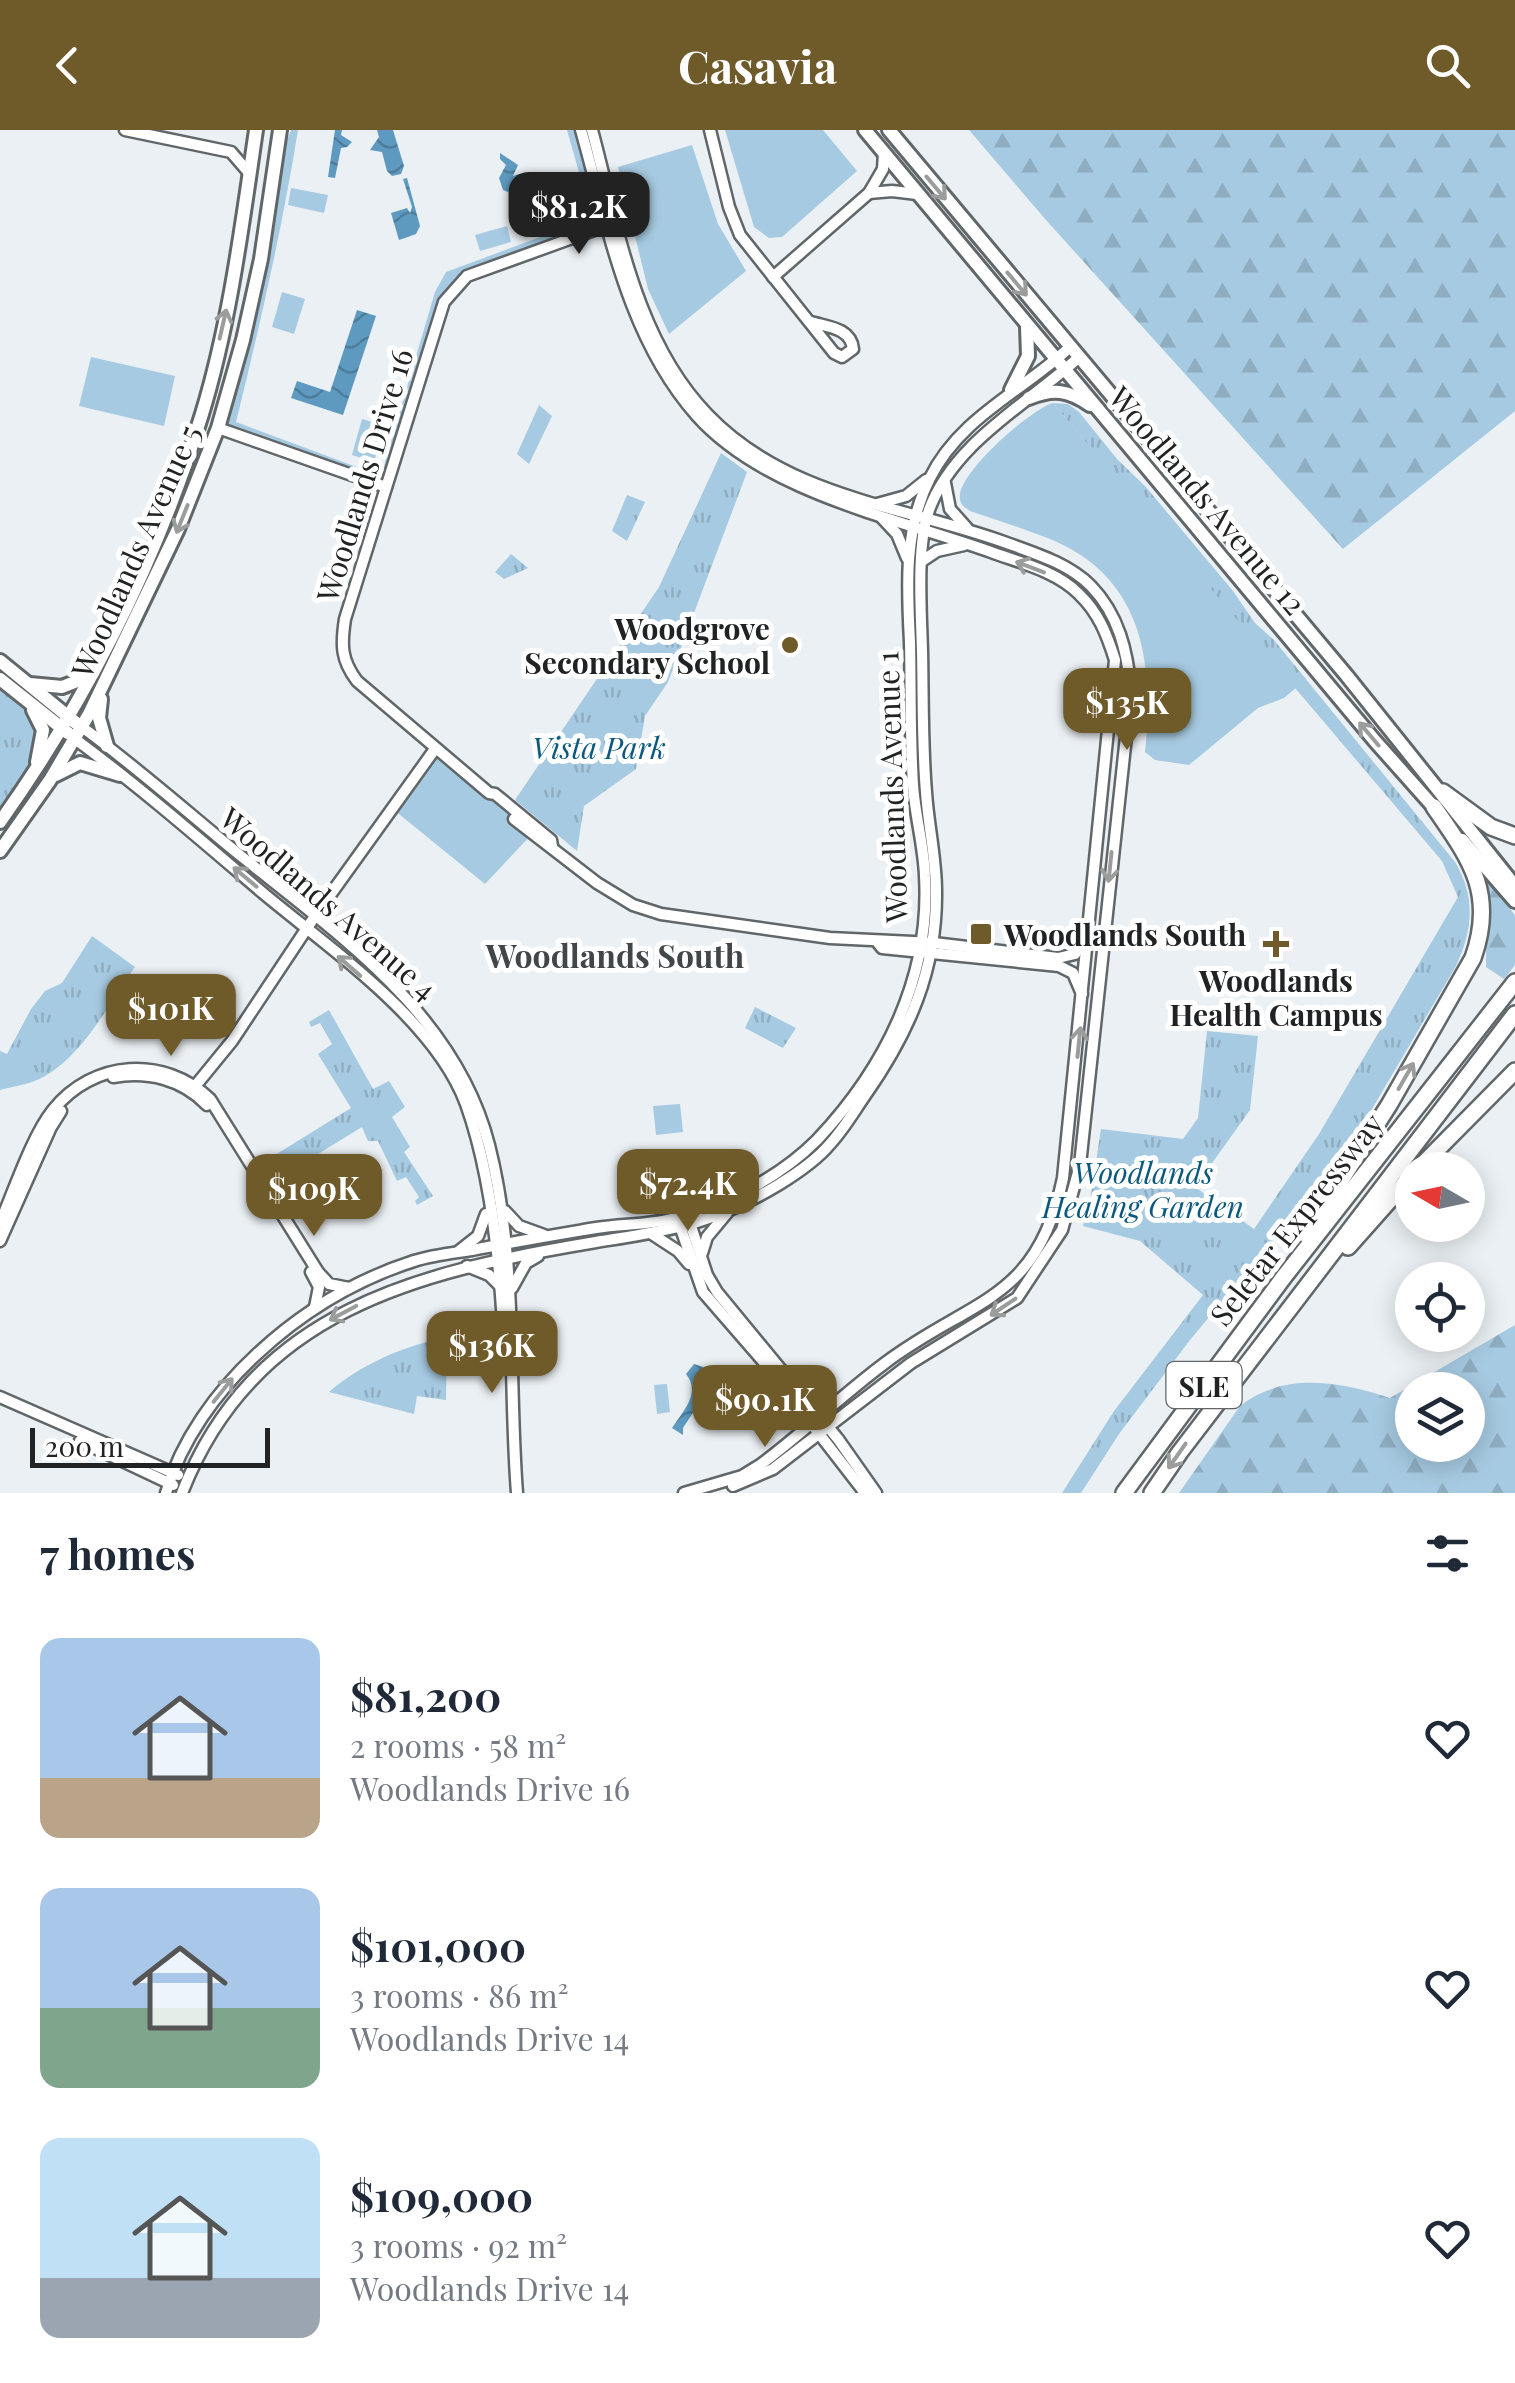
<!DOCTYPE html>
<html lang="en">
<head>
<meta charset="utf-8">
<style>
	:root { --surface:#fff; --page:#f6f6f7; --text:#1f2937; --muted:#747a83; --accent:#6f5a29 }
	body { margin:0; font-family:"Playfair Display",serif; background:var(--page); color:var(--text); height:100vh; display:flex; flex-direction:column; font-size:38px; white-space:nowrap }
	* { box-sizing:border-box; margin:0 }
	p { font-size:32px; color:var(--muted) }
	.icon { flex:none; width:55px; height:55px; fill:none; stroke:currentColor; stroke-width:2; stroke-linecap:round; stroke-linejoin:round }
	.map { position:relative; height:1363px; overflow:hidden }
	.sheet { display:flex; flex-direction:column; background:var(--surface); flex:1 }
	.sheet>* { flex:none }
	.needle { width:65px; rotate:279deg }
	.controls { position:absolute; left:1395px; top:1022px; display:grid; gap:20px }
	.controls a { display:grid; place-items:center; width:90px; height:90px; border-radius:50%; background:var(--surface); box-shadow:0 5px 25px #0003; font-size:50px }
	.scale { position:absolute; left:30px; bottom:25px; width:240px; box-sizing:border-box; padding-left:10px; border:5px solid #202223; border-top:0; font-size:28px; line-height:35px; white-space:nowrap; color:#202223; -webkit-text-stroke:8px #fff; paint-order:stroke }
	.price { position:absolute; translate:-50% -85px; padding:0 22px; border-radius:20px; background:var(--accent); color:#fff; font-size:32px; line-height:65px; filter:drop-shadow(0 2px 5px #0008) }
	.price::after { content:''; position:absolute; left:50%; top:60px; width:30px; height:22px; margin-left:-15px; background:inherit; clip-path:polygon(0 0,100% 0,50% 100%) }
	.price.selected { background:#222; color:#fff }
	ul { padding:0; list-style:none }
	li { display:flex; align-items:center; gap:30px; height:250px; padding:0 40px }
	li span { display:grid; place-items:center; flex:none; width:280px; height:200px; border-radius:20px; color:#555 }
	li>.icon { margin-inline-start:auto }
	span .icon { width:120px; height:120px; fill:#fffc; stroke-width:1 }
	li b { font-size:42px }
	h2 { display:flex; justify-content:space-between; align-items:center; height:120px; padding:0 40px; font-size:42px }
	header { display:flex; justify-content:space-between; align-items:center; height:130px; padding:0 40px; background:var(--accent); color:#fff; font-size:45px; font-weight:700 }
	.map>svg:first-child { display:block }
</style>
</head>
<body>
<header><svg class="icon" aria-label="back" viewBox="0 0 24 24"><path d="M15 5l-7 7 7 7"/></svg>Casavia<svg class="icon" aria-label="search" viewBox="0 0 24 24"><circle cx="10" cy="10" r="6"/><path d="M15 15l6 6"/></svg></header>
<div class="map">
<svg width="1515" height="1363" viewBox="0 0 1515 1363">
	<defs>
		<pattern id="forest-firs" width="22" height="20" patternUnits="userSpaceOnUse" patternTransform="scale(2.5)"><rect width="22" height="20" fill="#a6cae1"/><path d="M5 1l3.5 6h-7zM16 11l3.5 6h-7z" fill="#8fadc1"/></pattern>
		<pattern id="park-tufts" width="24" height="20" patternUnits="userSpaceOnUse" patternTransform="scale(2.5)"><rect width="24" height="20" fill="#a6cae1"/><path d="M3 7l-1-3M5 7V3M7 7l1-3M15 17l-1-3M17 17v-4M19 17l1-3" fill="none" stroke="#8fadc1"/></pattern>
		<pattern id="water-waves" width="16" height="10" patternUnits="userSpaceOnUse" patternTransform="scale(2.5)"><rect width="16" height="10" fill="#5e9abf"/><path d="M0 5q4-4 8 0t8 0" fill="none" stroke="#4d7d9b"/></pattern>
	</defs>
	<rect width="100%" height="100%" fill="#ebf0f4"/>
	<!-- green -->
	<g fill="#a6cae1">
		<path d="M 291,0 L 298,0 C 282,99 260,195 236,292 L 381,346 L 435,162 L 446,142 L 592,88 L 567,0 L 581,0 L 606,95 L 482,139 L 442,169 L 386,357 L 220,301 L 227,291 L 276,76 L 285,16 Z"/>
		<path d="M 725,0 L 823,0 L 857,41 L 782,107 L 769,108 L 754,97 Z"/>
		<path d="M 692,15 L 718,94 L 746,141 L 669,204 L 648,159 L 618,37 Z"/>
		<path d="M 291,58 L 328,65 L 324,83 L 288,75 Z"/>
		<path d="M 507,96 L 511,112 L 480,121 L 475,105 Z"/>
		<path d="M 282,162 L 305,169 L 294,204 L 272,197 Z"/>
		<path d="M 91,227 L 175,246 L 164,296 L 79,276 Z"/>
		<path d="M 1053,273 L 1297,557 L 1284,568 L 1258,578 L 1189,635 L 1155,630 L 1145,622 C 1154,537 1145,452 1057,412 C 1029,400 999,391 970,381 C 965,377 961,376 960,369 C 955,345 1031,279 1053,273 Z"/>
		<path d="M 362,289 L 385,296 L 374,332 L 352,325 Z"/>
		<path d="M 435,620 L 532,704 L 485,754 L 394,680 Z"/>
		<path d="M 667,1254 L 670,1282 L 657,1284 L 654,1255 Z"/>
	</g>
	<!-- forest -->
	<g fill="url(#forest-firs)" fill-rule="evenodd">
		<path d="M 969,0 L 1515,0 L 1515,281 L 1343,419 L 1046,90 Z"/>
		<path d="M 1487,750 L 1515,785 L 1515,835 L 1504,849 L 1486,837 Z"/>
		<path d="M 1515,1195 L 1515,1363 L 1179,1363 L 1240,1276 C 1284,1241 1341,1252 1390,1268 ZM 1468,1260 L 1468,1315 L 1412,1315 L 1412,1260 Z"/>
	</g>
	<!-- park -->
	<g fill="url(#park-tufts)">
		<path d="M 1053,273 L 1068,274 L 1079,282 L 1117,329 L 1145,356 L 1233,461 L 1255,493 L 1274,510 L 1455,732 C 1476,767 1473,799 1456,836 L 1362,996 L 1329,1043 L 1190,1210 L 1119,1304 L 1081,1363 L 1062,1363 L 1114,1281 L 1203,1165 L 1140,1111 L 1083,1096 L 1090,1071 L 1101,999 L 1183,1009 L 1198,988 L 1207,901 L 1258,906 L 1250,980 L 1195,1057 L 1254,1099 L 1319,1004 L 1458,767 L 1442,731 Z"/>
		<path d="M 539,275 L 552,286 L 529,334 L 517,324 Z"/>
		<path d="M 721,323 L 747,342 L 668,552 L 645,586 L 636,639 L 584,676 L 577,721 L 515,670 L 659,457 Z"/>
		<path d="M 627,365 L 645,372 L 627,411 L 612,401 Z"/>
		<path d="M 511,424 L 528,438 L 504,449 L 495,442 Z"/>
		<path d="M 0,549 L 42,594 L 35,644 L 0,691 Z"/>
		<path d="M 92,806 L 135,837 C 109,873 85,923 45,946 C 32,954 15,956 0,960 L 0,921 L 7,924 L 31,879 L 45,861 L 62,853 Z"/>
		<path d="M 755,877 L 796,898 L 783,918 L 745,898 Z"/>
		<path d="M 329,880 L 373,959 L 389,951 L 405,977 L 392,987 L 410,1017 L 404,1022 L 433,1066 L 417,1075 L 415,1071 L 419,1067 L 406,1047 L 397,1051 L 378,1011 L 368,1011 L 362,997 L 287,1043 L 275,1025 L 351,978 L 318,924 L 332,914 L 320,893 L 311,897 L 309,892 Z"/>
		<path d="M 680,974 L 683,1002 L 656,1005 L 653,976 Z"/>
		<path d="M 444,1208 L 447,1219 L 446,1270 L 417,1266 L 414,1284 L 329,1262 C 360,1235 403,1216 444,1208 Z"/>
	</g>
	<!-- water -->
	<g fill="url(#water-waves)">
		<path d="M 335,0 L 342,0 L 341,5 L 352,12 L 347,17 L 341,18 L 335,48 L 328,47 Z"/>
		<path d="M 377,0 L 393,0 L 404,36 L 401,44 L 392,46 L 387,41 L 382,22 L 370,20 L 379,7 Z"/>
		<path d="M 500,23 L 518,35 L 513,46 L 519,44 L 523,48 L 508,62 L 503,60 L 499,48 L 506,35 L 500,29 Z"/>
		<path d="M 407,48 L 420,96 L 416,104 L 399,110 L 391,83 L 407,78 L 410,83 L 412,77 L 403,49 Z"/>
		<path d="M 357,180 L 376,186 L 343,285 L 291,268 L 297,251 L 330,262 Z"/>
		<path d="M 694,1234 L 703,1237 L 707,1247 L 713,1252 L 683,1298 L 683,1305 L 672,1298 C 684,1280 701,1263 686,1244 Z"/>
	</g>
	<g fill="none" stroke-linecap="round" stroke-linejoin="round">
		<!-- minor casing -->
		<g stroke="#616669" stroke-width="15">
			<g id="minor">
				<path d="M 125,0 L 231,22 L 250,44"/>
				<path d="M 581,0 C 609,99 627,207 697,286 C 766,363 896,388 991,422 C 1021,433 1056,441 1079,464 C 1099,483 1107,505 1115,530 L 1063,1048 C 1037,1173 971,1168 885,1233 C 842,1265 803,1303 760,1335 L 742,1346 L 684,1363"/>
				<path d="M 592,0 C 618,97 635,210 708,285 C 788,368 901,375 1004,412 C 1034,423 1068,433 1091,456 C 1119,485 1127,521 1131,560 L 1080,1035 L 1062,1100 L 1017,1168 L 911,1233 L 773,1339 L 733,1356"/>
				<path d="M 710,0 L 729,77 L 740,105 L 834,223 L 842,227 L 853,219 C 851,198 828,197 811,192"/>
				<path d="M 869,63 L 892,61 L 917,64"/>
				<path d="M 773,147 L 869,63 L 883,39 L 884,23"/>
				<path d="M 218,298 L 386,357"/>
				<path d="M 945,353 L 950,379 L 967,398"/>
				<path d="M 877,374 L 906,366 L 926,350"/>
				<path d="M 882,388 L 897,404 L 907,428"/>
				<path d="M 922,431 L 937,421 L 964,415"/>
				<path d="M 82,597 C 135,636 185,680 236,722 C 337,804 455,882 489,1015 C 518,1129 508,1247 517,1363"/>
				<path d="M 75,609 C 140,657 202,711 263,763 C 330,819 435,890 466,974 C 494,1052 502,1153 505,1236"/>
				<path d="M 514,689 L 597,753 L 633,775 L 661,784 L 830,808 L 934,813 L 1058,828 L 1075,824 L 1086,807"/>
				<path d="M 552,716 L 551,710 L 495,664 L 489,663 L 357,551 C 341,530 341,515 345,489 L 444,172 L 467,146 L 611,94"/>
				<path d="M 878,813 L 882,818 L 1059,836 L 1073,843 L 1082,864"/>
				<path d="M 113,947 C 148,941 182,949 207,975"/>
				<path d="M 192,960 L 232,911 L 315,786 L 435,619"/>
				<path d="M 505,1081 L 519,1096 L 544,1105"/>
				<path d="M 689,1090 L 707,1145 L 717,1162 L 838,1309 L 876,1363"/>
				<path d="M 0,1093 C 14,1061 32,1006 53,980 C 93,930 164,925 210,969 L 318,1142 L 329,1154 L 349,1158"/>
				<path d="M 679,1093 L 703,1162 L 762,1230 L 865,1363"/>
				<path d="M 652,1104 L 678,1121 L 689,1134"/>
				<path d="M 0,1111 L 51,997 L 61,981"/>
				<path d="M 459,1121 L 478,1106 L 486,1084"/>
				<path d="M 702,1123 L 707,1107 L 727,1083"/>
				<path d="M 467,1136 L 489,1145 L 499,1155"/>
				<path d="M 311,1142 L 319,1157 L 315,1177"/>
				<path d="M 512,1158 L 526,1133 L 538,1126"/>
				<path d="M 0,1267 L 178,1345"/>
				<path d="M 80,1311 L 173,1355"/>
				<path d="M 166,1363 C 181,1310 217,1261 257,1224 C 302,1182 355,1150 414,1131 C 433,1125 453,1123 472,1120 C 513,1112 555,1105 596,1098 C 621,1094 647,1095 671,1089 C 723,1077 779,1048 817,1010 C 885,938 931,847 925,746 C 924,716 915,685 913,655 C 910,607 911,560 910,512 C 907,457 904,398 930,348 C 960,287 1023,261 1070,217"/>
				<path d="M 182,1363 C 253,1181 417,1142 590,1113 C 668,1100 708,1097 778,1055 C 796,1044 816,1031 830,1014 C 843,1000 853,983 864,967 C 909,903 937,840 936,761 C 936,727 928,695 926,662 C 922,615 923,567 922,521 C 921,482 916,416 929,380 C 954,312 1028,274 1078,228"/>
			</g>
		</g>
		<!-- major casing -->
		<g stroke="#616669" stroke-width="18">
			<g id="major">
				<path d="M 865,0 L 1375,611 L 1439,683"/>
				<path d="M 889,0 L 1347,546 L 1515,756"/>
				<path d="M 1011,260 L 1028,226 L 1027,197"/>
				<path d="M 1029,268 C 1054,258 1068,260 1090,275"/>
				<path d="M 0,531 L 76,593"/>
				<path d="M 0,549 L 68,603"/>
				<path d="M 30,554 L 62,557 L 90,546"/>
				<path d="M 101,569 L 99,588 L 107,616"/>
				<path d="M 33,580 L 43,600 L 37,632"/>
				<path d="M 56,645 L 80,633 L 120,645"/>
				<path d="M 0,692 C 88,568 157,430 202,284 C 230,192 242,95 256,0"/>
				<path d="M 1462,710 L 1515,771"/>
				<path d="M 0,721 L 50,650 L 89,584 L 178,399 L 218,298 L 243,210 L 261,129 L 280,0"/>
			</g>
		</g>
		<!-- highway casing -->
		<g stroke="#616669" stroke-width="20">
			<g id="highway">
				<path d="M 1443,662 L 1491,697 L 1515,706"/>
				<path d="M 1417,1040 L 1515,941"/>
				<path d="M 1306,1105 L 1389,975 L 1473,828 C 1496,763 1470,729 1434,677"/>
				<path d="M 1348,1117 L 1412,1045"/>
				<path d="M 1124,1363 L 1283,1148 L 1515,852"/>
				<path d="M 1152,1363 L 1180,1322 L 1515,884"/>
			</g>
		</g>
		<!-- minor -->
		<use href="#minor" stroke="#fff" stroke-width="10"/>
		<!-- major -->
		<use href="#major" stroke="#fff" stroke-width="12"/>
		<!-- highway -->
		<use href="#highway" stroke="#fff" stroke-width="15"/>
	</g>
	<!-- one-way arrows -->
	<defs><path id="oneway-shaft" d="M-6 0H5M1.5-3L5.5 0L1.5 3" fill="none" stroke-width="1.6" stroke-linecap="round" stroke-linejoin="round" transform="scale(2.5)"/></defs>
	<g stroke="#9b9c9c">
		<use href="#oneway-shaft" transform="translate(936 58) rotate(50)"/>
		<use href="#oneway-shaft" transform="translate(1017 154) rotate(50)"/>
		<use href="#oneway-shaft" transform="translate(223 194) rotate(-77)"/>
		<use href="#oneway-shaft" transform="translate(182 389) rotate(112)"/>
		<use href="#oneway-shaft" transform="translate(1030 437) rotate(-159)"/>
		<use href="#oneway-shaft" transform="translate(1369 604) rotate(-130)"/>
		<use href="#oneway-shaft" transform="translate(1110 737) rotate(96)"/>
		<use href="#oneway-shaft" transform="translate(245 747) rotate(-140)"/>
		<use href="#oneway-shaft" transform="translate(349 836) rotate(-139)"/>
		<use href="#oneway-shaft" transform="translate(1079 912) rotate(-84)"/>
		<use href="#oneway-shaft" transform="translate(1406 946) rotate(-60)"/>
		<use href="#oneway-shaft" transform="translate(1003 1177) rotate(146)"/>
		<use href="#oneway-shaft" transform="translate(343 1183) rotate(152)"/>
		<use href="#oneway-shaft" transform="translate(223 1260) rotate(-51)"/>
		<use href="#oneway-shaft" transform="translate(1177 1326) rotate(125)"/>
	</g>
	<!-- markers -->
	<g fill="#6f5a29" stroke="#fff" stroke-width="4">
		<circle cx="790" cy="515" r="10"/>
		<rect x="969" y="792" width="24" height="24" rx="5"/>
		<path d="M1271 799h10v10h10v10h-10v10h-10v-10h-10v-10h10z"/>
	</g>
	<g text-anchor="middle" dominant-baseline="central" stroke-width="10" stroke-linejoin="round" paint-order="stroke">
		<!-- shield labels -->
		<rect fill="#fff" stroke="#636465" stroke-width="2.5" x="1166.5" y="1232" width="75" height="46" rx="8"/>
		<g font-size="28" font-weight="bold" fill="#202223">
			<text x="1204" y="1255">SLE</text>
		</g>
		<!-- street labels -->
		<g font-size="30" fill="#202223" stroke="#fff">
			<text transform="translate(364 345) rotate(-73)">Woodlands Drive 16</text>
			<text transform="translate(1208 370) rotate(50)">Woodlands Avenue 12</text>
			<text transform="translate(135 421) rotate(-66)">Woodlands Avenue 5</text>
			<text transform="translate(891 657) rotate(-92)">Woodlands Avenue 1</text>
			<text transform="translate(329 773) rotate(41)">Woodlands Avenue 4</text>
			<text transform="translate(1296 1089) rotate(-52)">Seletar Expressway</text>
		</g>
		<!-- poi labels -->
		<g font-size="30" font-weight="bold" fill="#202223" stroke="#fff" text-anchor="end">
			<text x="770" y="498">Woodgrove<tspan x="770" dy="34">Secondary School</tspan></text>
			<text x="1004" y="804" text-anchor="start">Woodlands South</text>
			<text x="1276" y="850" text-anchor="middle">Woodlands<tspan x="1276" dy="34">Health Campus</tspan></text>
		</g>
		<!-- park labels -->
		<g font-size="30" font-style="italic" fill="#0b597e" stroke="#fff">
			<text x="599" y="617">Vista Park</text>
			<text x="1143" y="1042">Woodlands<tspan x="1143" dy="34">Healing Garden</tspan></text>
		</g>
		<!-- neighbourhood labels -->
		<g font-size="32" font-weight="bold" fill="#414649" stroke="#fff">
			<text x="615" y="824">Woodlands South</text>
		</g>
	</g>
</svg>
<div class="controls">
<a><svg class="needle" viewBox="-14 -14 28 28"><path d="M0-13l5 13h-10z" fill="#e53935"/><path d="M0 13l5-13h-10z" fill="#747a83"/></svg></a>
<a><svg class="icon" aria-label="locate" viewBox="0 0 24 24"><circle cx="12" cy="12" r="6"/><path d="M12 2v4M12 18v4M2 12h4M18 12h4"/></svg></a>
<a><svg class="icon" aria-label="layers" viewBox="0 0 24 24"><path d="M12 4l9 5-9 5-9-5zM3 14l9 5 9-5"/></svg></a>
</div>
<div class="scale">200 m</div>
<b class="price selected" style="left:579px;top:127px">$81.2K</b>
<b class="price" style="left:1127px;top:623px">$135K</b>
<b class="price" style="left:171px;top:929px">$101K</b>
<b class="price" style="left:688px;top:1104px">$72.4K</b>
<b class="price" style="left:314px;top:1109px">$109K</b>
<b class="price" style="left:492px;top:1266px">$136K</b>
<b class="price" style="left:765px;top:1320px">$90.1K</b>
</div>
<section class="sheet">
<h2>7 homes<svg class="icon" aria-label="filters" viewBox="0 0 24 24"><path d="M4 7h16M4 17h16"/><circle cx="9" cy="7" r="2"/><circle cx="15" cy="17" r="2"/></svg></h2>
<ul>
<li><span style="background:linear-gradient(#a9c7e8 70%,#b9a48a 0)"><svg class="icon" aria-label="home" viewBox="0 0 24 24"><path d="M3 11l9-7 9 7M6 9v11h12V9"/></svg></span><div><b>$81,200</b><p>2 rooms · 58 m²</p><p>Woodlands Drive 16</p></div><svg class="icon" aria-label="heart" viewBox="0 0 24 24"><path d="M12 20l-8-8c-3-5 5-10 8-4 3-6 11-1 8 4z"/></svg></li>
<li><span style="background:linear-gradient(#a9c7e8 60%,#7fa58c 0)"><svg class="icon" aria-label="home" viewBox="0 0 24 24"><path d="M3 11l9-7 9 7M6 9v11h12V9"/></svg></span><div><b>$101,000</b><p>3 rooms · 86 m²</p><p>Woodlands Drive 14</p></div><svg class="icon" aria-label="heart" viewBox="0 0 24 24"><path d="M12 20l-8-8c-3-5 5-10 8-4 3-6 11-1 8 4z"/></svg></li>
<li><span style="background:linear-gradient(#bfe0f5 70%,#9aa5b1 0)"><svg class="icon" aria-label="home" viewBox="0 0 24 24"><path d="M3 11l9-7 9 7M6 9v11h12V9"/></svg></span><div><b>$109,000</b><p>3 rooms · 92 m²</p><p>Woodlands Drive 14</p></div><svg class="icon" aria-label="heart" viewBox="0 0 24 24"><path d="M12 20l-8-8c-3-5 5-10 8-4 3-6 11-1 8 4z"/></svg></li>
</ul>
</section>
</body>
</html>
